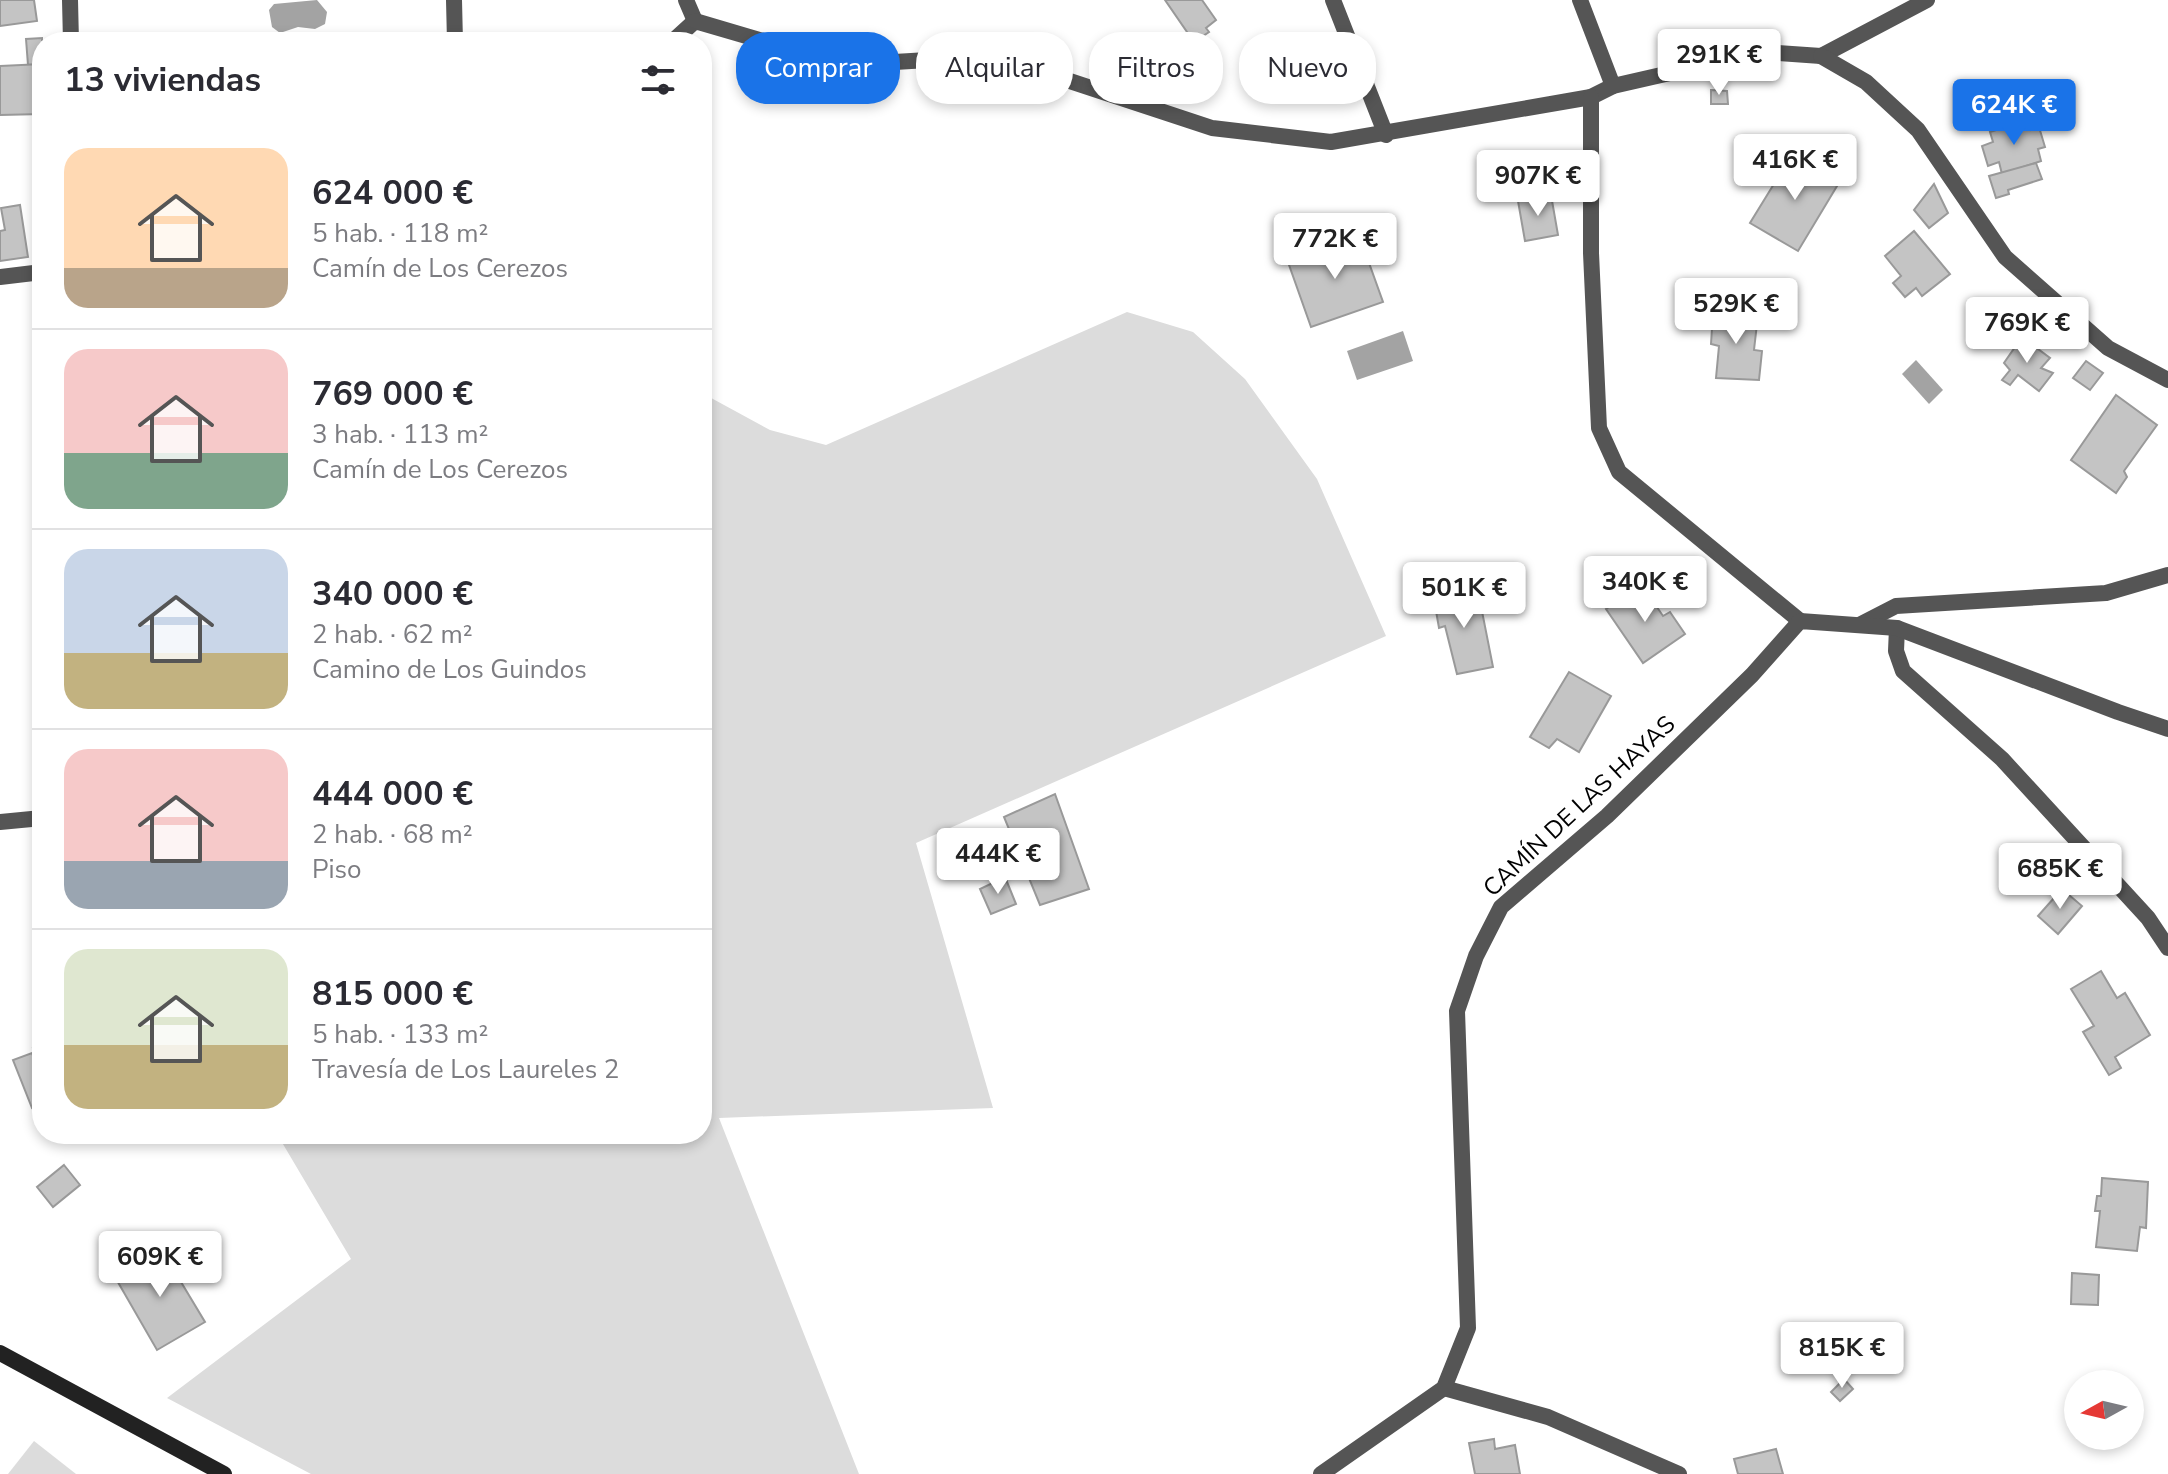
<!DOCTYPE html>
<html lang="es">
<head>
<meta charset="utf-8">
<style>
	:root { --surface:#fff; --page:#f2f2f3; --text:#2b2b33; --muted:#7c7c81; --line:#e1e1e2; --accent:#1a73e8 }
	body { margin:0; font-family:"Nunito Sans",sans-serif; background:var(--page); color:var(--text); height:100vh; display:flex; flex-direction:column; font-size:30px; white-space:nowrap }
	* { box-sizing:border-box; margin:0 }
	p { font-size:26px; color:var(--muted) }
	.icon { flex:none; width:44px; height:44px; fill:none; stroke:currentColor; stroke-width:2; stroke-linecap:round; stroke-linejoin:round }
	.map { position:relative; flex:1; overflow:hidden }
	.drawer { position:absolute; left:32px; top:32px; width:680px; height:1112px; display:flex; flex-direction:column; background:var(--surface); border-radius:32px; box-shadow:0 4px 12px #0003 }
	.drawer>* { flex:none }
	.hud { position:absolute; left:736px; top:32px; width:760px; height:72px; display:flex; gap:16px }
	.needle { width:52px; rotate:262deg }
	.fabs { position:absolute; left:2064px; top:1370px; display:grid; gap:16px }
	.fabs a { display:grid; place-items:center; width:80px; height:80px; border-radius:50%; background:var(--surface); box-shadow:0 4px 12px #0003; font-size:40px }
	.price { position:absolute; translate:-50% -68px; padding:0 18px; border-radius:8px; background:#fff; color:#222; font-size:26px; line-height:52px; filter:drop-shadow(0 2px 4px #0008) }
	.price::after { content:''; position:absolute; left:50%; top:48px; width:24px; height:18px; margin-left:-12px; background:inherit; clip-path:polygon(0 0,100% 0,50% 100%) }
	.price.on { background:var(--accent); color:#fff }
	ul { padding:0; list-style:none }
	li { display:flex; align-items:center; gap:24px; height:200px; padding:0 32px }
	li+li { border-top:2px solid var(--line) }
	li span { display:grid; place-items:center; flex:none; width:224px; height:160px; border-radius:24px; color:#555 }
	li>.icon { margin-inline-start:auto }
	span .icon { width:96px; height:96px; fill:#fffc; stroke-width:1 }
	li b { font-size:34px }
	h2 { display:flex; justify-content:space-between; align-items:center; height:96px; padding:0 32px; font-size:34px }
	.chip { padding:0 28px; border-radius:32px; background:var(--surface); box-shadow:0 4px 12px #0003; font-size:28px; line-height:72px }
	.chip.on { background:var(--accent); color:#fff }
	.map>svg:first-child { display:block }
</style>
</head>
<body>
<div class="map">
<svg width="2168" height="1474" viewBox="0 0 2168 1474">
	<rect width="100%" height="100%" fill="#fff"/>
	<!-- green -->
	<g fill="#dcdcdc">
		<path d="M 1127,312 L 1193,332 L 1245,379 L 1317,479 L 1386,636 L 916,843 L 993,1108 L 719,1118 L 859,1474 L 311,1474 L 167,1398 L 351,1259 L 277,1134 L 702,1134 L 702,393 L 770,430 L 826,445 Z"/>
		<path d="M 34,1441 L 76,1474 L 8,1474 Z"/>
	</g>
	<!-- water -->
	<g fill="#a3a3a3">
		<path d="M 317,0 L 327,12 L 325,24 L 315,29 L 298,27 L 280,33 L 272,27 L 269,10 L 274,4 Z"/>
		<path d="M 1403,331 L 1413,361 L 1357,380 L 1347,351 Z"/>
		<path d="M 1916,360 L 1943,390 L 1929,404 L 1902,374 Z"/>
	</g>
	<!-- building -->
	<g fill="#c4c4c4" stroke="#999" stroke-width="2">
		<path d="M 0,0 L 34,0 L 37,21 L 0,26 Z"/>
		<path d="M 1165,0 L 1202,0 L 1216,20 L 1206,28 L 1209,32 L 1194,42 Z"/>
		<path d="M 42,38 L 42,64 L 28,65 L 26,39 Z"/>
		<path d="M 42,64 L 42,114 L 0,115 L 0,66 Z"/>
		<path d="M 1711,90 L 1727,91 L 1728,104 L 1711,104 Z"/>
		<path d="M 2028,120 L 2031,130 L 2039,127 L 2045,147 L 2038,149 L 2041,161 L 2002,174 L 1999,162 L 1988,166 L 1982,146 L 1993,142 L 1990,132 Z"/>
		<path d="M 1793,153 L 1840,181 L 1798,251 L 1750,223 Z"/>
		<path d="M 2036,163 L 2042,179 L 2008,190 L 2009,194 L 1996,198 L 1989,176 Z"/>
		<path d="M 1934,184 L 1948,213 L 1929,228 L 1914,210 Z"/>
		<path d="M 1551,195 L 1558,235 L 1525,241 L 1518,201 Z"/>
		<path d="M 20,205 L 28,257 L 0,261 L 0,231 L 5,230 L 1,208 Z"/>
		<path d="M 1914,231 L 1950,274 L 1922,296 L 1916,288 L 1905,297 L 1893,283 L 1901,276 L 1885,256 Z"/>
		<path d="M 1359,235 L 1383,302 L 1311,327 L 1288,262 Z"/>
		<path d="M 1713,313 L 1758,315 L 1754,350 L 1762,351 L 1759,380 L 1716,378 L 1719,346 L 1711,344 Z"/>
		<path d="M 2022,337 L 2050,358 L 2041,368 L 2053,373 L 2039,391 L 2018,375 L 2010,385 L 2002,380 L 2010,370 L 2004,363 Z"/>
		<path d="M 2086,361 L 2103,373 L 2090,390 L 2073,378 Z"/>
		<path d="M 2116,395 L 2157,425 L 2124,471 L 2127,477 L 2116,493 L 2071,460 Z"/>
		<path d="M 1642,585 L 1663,616 L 1670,612 L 1685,634 L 1643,663 L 1606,609 Z"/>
		<path d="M 1461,589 L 1463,598 L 1479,596 L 1493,667 L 1457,674 L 1445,626 L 1439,628 L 1433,594 Z"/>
		<path d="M 1569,672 L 1611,696 L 1579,752 L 1557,739 L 1549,748 L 1530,737 Z"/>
		<path d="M 1055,794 L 1089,889 L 1040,905 L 1004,817 Z"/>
		<path d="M 1005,877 L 1016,904 L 991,914 L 980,889 Z"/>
		<path d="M 2062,889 L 2082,906 L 2058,934 L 2038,916 Z"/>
		<path d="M 2101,971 L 2117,998 L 2125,993 L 2150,1035 L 2115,1057 L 2121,1068 L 2109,1075 L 2083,1032 L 2094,1026 L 2071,989 Z"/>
		<path d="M 42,1045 L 42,1071 L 33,1048 Z"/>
		<path d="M 32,1053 L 42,1081 L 42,1104 L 32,1108 L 13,1060 Z"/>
		<path d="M 64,1165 L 80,1185 L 53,1207 L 37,1187 Z"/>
		<path d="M 2102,1178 L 2148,1182 L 2146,1228 L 2140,1227 L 2137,1251 L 2096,1247 L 2100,1211 L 2095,1211 L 2097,1196 L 2101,1196 Z"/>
		<path d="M 160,1247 L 205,1322 L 157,1350 L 115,1277 Z"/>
		<path d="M 2072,1273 L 2099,1275 L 2098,1305 L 2071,1304 Z"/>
		<path d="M 1844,1379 L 1853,1389 L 1840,1401 L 1831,1392 Z"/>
		<path d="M 1494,1439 L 1495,1449 L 1515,1445 L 1520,1474 L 1475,1474 L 1469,1443 Z"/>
		<path d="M 1776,1449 L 1783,1474 L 1738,1474 L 1734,1459 Z"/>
	</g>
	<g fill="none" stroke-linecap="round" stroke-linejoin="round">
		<!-- lane -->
		<g stroke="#555" stroke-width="16">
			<path d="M 70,0 L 71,42"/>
			<path d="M 454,0 L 455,42"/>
			<path d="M 1333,0 L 1386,135"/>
			<path d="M 1580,0 L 1613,86"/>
			<path d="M 0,822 L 42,818"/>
		</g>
		<!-- street -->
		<g stroke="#555" stroke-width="16">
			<path d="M 686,0 L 695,21"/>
			<path d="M 672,42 L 695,21 L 845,65 L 994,56 L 1212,128 L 1331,142 L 1591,97 L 1613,86 L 1762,52 L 1821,56 L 1927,0"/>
			<path d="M 1821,56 L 1866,82 L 1918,130 L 2005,257 L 2108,348 L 2168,380"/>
			<path d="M 1591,97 L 1591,253 L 1599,428 L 1619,472 L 1800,621"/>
			<path d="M 0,277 L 42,272"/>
			<path d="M 1861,624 L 1896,606 L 2106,593 L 2168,575"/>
			<path d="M 1897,628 L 1896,651 L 1903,671 L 2002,759 L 2148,918 L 2168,948"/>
			<path d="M 1444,1388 L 1548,1417 L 1679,1474"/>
			<path d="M 1321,1474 L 1444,1388 L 1468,1328 L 1457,1011 L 1476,956 L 1501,907 L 1607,816 L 1752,675 L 1800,621 L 1897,628 L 2118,712 L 2168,729"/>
		</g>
		<!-- secondary -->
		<path stroke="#222" stroke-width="16" d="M 0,1353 L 224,1474"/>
	</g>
	<g text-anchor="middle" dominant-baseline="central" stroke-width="6" stroke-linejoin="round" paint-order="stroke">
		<!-- street labels -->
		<g font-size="24" fill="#000" stroke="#fff">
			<text transform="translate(1579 806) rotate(-43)">CAMÍN DE LAS HAYAS</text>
		</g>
	</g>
</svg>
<div class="fabs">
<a><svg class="needle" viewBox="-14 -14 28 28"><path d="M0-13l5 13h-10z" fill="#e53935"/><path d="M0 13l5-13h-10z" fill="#7c7c81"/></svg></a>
</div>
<b class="price" style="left:1719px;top:97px">291K €</b>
<b class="price on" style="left:2014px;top:147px">624K €</b>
<b class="price" style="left:1795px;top:202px">416K €</b>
<b class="price" style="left:1538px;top:218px">907K €</b>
<b class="price" style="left:1335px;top:281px">772K €</b>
<b class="price" style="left:1736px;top:346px">529K €</b>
<b class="price" style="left:2027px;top:365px">769K €</b>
<b class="price" style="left:1645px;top:624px">340K €</b>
<b class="price" style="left:1464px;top:630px">501K €</b>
<b class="price" style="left:998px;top:896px">444K €</b>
<b class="price" style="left:2060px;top:911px">685K €</b>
<b class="price" style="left:160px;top:1299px">609K €</b>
<b class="price" style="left:1842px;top:1390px">815K €</b>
<div class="hud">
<a class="chip on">Comprar</a>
<a class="chip">Alquilar</a>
<a class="chip">Filtros</a>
<a class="chip">Nuevo</a>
</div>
<section class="drawer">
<h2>13 viviendas<svg class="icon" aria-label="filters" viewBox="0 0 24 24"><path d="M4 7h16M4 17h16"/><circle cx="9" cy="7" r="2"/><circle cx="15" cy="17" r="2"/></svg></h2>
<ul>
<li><span style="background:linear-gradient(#ffd9b3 75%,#b9a48a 0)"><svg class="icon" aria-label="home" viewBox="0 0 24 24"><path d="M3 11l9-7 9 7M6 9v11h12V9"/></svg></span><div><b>624 000 €</b><p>5 hab. · 118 m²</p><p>Camín de Los Cerezos</p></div></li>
<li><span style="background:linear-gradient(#f6c9c9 65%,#7fa58c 0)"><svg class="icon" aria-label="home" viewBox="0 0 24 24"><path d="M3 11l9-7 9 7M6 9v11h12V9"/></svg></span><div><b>769 000 €</b><p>3 hab. · 113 m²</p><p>Camín de Los Cerezos</p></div></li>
<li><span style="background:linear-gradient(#c9d6e8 65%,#c2b280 0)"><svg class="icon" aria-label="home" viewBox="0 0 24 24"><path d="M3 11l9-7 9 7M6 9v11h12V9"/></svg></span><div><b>340 000 €</b><p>2 hab. · 62 m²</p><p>Camino de Los Guindos</p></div></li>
<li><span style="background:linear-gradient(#f6c9c9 70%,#9aa5b1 0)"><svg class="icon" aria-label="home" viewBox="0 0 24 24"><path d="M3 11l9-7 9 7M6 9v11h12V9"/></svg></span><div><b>444 000 €</b><p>2 hab. · 68 m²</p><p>Piso</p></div></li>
<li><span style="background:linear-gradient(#dfe7d0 60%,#c2b280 0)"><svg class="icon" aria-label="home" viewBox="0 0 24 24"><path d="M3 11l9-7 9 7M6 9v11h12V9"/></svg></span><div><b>815 000 €</b><p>5 hab. · 133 m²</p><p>Travesía de Los Laureles 2</p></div></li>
</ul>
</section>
</div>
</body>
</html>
